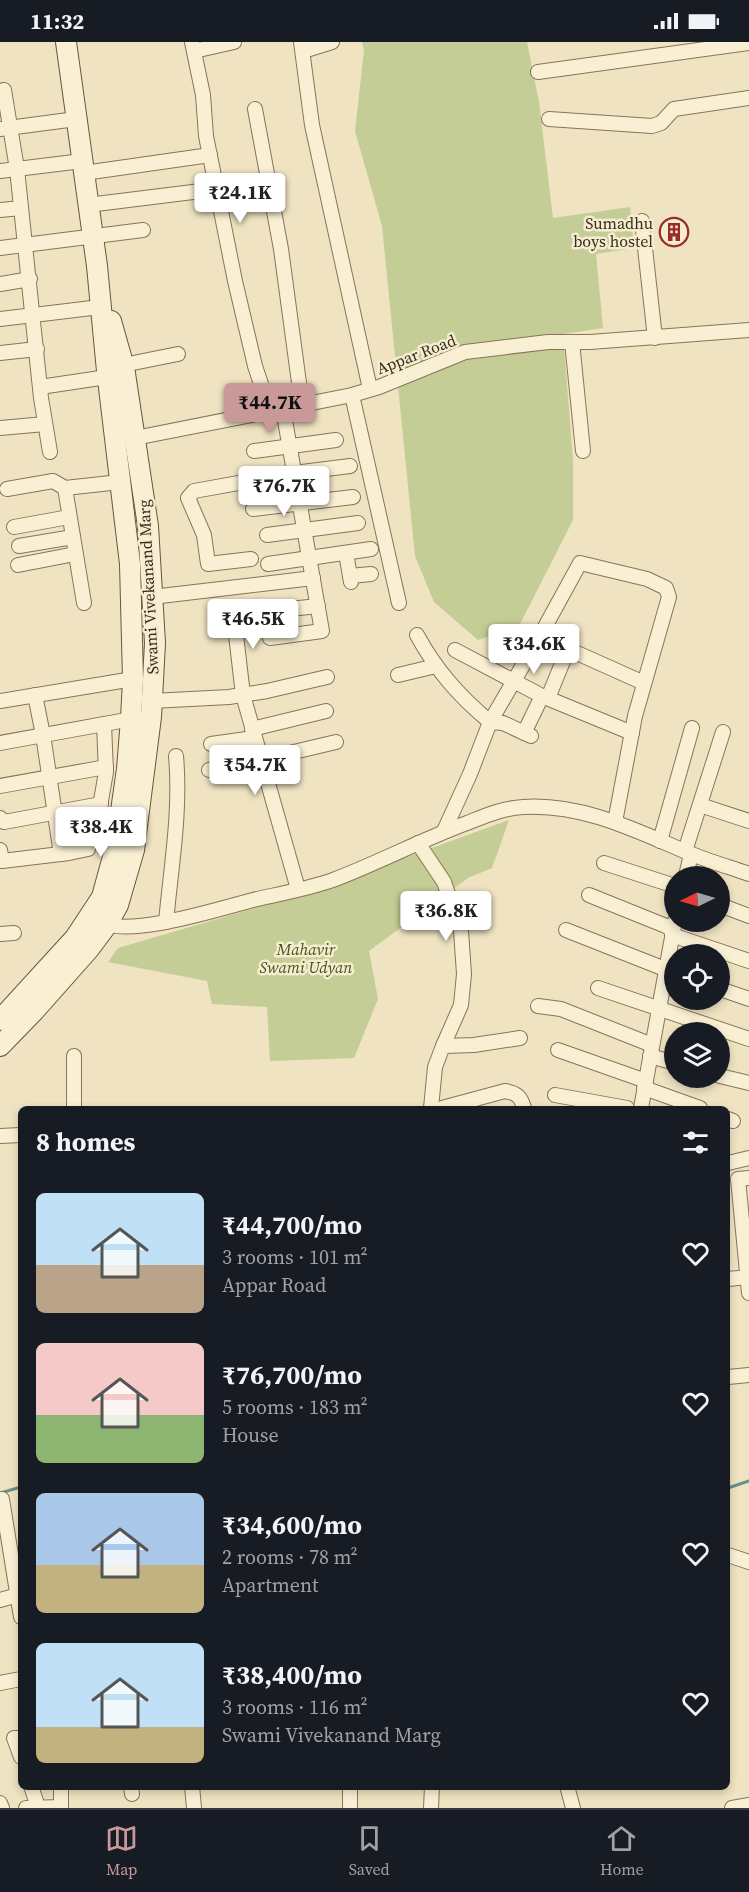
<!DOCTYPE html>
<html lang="en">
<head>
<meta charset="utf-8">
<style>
	:root { --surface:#171b24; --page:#242831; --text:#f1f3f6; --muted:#9ea1a6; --line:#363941; --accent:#c99999 }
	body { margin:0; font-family:"Source Serif 4",serif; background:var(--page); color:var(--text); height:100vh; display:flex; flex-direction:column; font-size:22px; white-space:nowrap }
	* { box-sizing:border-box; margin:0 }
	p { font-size:20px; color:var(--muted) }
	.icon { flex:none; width:33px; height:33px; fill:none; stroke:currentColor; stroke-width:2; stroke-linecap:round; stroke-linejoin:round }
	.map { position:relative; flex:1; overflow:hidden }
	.panel { position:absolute; left:18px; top:1064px; width:712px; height:684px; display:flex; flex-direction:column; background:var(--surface); border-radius:9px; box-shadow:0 3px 9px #0003 }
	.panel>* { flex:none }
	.needle { width:39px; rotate:265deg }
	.buttons { position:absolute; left:664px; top:824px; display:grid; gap:12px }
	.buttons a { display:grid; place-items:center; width:66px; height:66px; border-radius:50%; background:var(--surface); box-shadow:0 3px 9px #0003; font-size:30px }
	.price { position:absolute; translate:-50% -51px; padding:0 14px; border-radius:6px; background:#fff; color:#222; font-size:20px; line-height:39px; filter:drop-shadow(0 2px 3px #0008) }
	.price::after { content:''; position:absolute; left:50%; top:36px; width:18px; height:14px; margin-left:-9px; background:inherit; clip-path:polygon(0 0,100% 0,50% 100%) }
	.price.active { background:var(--accent); color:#111 }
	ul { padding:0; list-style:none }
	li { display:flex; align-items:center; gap:18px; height:150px; padding:0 18px }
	li span { display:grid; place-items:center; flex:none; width:168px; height:120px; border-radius:9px; color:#555 }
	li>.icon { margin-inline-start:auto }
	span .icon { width:72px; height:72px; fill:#fffc; stroke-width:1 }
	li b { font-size:26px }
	h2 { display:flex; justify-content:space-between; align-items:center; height:72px; padding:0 18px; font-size:26px }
	.status { display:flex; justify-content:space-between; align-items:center; height:42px; padding:0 30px; background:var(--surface); direction:ltr }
	.status svg { height:16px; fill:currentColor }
	.tabs { display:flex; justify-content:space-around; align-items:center; height:84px; border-top:2px solid var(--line); background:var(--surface); font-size:16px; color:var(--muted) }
	.tabs a { display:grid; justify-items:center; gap:3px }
	.tabs .active { color:var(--accent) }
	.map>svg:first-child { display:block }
</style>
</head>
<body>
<div class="status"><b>11:32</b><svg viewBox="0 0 49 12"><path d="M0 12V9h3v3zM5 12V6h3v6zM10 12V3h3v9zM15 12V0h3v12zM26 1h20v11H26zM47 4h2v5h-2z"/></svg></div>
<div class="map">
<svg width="749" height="1766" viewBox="0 0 749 1766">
	<rect width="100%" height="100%" fill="#efe3c1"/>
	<!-- green -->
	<g fill="#c3cd95">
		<path d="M 362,0 L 527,0 L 539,60 L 553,176 L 630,165 L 634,206 L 596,212 L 603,286 L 563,292 L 573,419 L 573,478 L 519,584 L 478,598 L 434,560 L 415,514 L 382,184 L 355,89 L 364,8 Z"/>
		<path d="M 509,778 L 492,826 L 468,836 L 369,909 L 378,957 L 354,1016 L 270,1019 L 267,965 L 212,962 L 207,939 L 108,920 L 118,906 L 313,849 Z"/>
	</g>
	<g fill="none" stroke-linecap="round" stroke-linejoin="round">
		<!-- stream -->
		<g stroke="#6a8f88" stroke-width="3">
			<path d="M 728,1446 L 749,1439"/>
			<path d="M 0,1451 L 21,1445"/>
		</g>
		<!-- minor casing -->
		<g stroke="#887458" stroke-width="16">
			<g id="minor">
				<path d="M 192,0 L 203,53 L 206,94 L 235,239 L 255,324 L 270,369"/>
				<path d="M 301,0 L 312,83 L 370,347"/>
				<path d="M 194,9 L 234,0"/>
				<path d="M 303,9 L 332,0"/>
				<path d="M 538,30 L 749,1"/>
				<path d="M 4,48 L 17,127 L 41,356 L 50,410"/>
				<path d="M 255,67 L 281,207 L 302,363"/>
				<path d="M 549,77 L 652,84 L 661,81 L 674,67 L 749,56"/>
				<path d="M 0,87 L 76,77"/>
				<path d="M 0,129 L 82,119"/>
				<path d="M 84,131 L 210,113"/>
				<path d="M 88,163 L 217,147"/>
				<path d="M 0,168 L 21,166"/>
				<path d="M 642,179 L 655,296"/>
				<path d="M 0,206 L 143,188"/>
				<path d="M 0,242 L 30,237"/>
				<path d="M 0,277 L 100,265"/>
				<path d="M 572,300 L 583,409"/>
				<path d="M 0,311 L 37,307"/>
				<path d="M 123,323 L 178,312"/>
				<path d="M 40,345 L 107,335"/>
				<path d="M 352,353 L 399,561"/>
				<path d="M 0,386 L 45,382"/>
				<path d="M 135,396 L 352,353 L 379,345 L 465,310 L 548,300 L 590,300 L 749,288"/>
				<path d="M 254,409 L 336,398"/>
				<path d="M 7,447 L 53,439 L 65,446"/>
				<path d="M 253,467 L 353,455"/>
				<path d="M 14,485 L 69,475"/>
				<path d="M 267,493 L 358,481"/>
				<path d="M 19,504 L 73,495"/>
				<path d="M 346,511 L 351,540"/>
				<path d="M 251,517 L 208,522 L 204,493 L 188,456 L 194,449 L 294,431 L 350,424"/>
				<path d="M 268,522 L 371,507"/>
				<path d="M 18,523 L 75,512"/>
				<path d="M 350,534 L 371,532"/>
				<path d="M 152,555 L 313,536"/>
				<path d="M 84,561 L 65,446 L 120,440"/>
				<path d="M 271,569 L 318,564"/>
				<path d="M 220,577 L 220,584 L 232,588 L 236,593 L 243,653 L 298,847"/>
				<path d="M 417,593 C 436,628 459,654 490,680 L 470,732 L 444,789"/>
				<path d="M 540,594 L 568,607 L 548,656"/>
				<path d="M 270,596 L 322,589 L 283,367"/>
				<path d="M 568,607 L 644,641"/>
				<path d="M 455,608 L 542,654 L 524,691"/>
				<path d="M 398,633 L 436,624"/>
				<path d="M 35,653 L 43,693 L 61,812"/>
				<path d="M 542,654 L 632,691"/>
				<path d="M 0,659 L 133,637"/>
				<path d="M 152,659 L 229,655 L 267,649 L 327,635"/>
				<path d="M 252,687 L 326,669"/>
				<path d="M 531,694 L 503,681 L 490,680 L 540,594 L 580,521 L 647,537 L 666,546 L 669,555 L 635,674 L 615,780"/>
				<path d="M 0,701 L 137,676"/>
				<path d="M 211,702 L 254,696"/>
				<path d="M 209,728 L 255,722 L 260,718 L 336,700"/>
				<path d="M 0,744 L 106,725"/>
				<path d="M 700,763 L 749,779"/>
				<path d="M 0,776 L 4,780 L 101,762"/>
				<path d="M 660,799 L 692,686"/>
				<path d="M 418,801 L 444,840 L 461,889 L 464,932 L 461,963 L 443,1004"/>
				<path d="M 0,808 L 2,819 L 69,811 L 88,807 L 98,776 L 106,730 L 104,682"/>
				<path d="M 685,809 L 723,690"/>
				<path d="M 604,821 L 675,844"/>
				<path d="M 686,834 L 691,812"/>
				<path d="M 589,853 L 666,884 L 673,889"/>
				<path d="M 720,863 L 749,874"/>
				<path d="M 102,880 C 128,896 222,866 253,858 C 279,852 307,847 333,838 C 378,821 421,798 467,781 C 485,774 503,766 523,765 C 582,761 637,789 689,811 C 708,819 729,825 749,832"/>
				<path d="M 166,880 C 171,825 181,769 176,714"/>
				<path d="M 566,888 L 675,931"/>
				<path d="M 0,892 L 14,891"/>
				<path d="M 672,893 L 749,919"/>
				<path d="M 598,946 L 749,997"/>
				<path d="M 720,947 L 749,957"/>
				<path d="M 538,964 L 561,967 L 652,1003"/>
				<path d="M 558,1008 L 646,1039"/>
				<path d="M 650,1014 L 675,1021"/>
				<path d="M 720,1034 L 749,1041"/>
				<path d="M 644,1046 L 700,1066"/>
				<path d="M 555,1053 L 627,1066"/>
				<path d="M 74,1066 L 74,1014"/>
				<path d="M 431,1066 L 435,1025 L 443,1004 L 474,1003 L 520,996"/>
				<path d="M 442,1066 L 505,1049 C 517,1051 521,1055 524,1066"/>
				<path d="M 641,1066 L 675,879"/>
				<path d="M 728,1077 L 733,1079"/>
				<path d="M 0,1094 L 21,1093"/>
				<path d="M 728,1121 L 749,1116"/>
				<path d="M 749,1136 L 738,1137 L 749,1251"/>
				<path d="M 728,1237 L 749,1235"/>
				<path d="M 728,1335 L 749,1333"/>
				<path d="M 2,1457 L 21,1575"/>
				<path d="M 728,1513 L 749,1520"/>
				<path d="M 0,1558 L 21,1552"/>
				<path d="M 0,1641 L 21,1637"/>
				<path d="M 21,1696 L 14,1696 L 21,1715"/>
				<path d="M 31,1744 L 38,1765"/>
				<path d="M 131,1744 L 132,1752"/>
				<path d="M 192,1744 L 194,1766"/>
				<path d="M 567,1744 L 573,1766"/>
				<path d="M 0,1761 L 2,1766"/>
				<path d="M 26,1766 L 61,1765 L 61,1744"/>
				<path d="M 350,1766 L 350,1744"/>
				<path d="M 431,1766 L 432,1744"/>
				<path d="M 732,1766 L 749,1763"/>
			</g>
		</g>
		<!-- secondary casing -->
		<g stroke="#6a553b" stroke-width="22">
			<g id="secondary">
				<path d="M 0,978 L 75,896 L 102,855 L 116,804 L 127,727 L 131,677 L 133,637 L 130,522 L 107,329 L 97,224 L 66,0"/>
				<path d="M 0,1004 L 34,969 L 89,907 L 107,883 L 118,863 L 134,808 L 151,675 L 155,601 L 148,484 L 124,325 L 111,279"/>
			</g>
		</g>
		<!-- minor -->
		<use href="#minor" stroke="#f9f0d4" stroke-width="14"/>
		<!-- secondary -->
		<use href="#secondary" stroke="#f9f0d4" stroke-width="20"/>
	</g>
	<!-- icons -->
	<defs>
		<g id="building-ring" transform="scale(1.5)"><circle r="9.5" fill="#f6edd0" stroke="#992c27" stroke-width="1.5"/><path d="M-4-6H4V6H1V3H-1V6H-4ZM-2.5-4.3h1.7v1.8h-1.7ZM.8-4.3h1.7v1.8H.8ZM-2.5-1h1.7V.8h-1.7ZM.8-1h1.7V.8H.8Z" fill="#992c27"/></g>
	</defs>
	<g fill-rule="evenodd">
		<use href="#building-ring" x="674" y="190"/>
	</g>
	<g text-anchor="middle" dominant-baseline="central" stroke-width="5" stroke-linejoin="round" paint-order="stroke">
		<!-- poi labels -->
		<g font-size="16" fill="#382b1d" stroke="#f6edd0" text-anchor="end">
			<text x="653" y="181">Sumadhu<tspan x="653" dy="18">boys hostel</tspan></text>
		</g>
		<!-- street labels -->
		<g font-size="16" fill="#382b1d" stroke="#f6edd0">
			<text transform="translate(416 312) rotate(-21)">Appar Road</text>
			<text transform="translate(148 545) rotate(-93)">Swami Vivekanand Marg</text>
		</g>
		<!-- park labels -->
		<g font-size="16" font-style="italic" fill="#465523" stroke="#f6edd0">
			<text x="306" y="907">Mahavir<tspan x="306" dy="18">Swami Udyan</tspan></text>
		</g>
	</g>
</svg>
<div class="buttons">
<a><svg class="needle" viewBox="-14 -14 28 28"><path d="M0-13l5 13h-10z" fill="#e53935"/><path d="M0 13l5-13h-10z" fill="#9ea1a6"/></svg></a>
<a><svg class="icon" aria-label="locate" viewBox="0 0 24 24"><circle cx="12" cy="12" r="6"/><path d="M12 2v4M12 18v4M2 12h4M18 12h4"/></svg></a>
<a><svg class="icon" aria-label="layers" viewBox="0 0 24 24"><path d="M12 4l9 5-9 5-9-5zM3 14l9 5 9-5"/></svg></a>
</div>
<b class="price" style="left:240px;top:182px">₹24.1K</b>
<b class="price active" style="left:270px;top:392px">₹44.7K</b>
<b class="price" style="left:284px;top:475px">₹76.7K</b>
<b class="price" style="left:253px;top:608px">₹46.5K</b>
<b class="price" style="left:534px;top:633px">₹34.6K</b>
<b class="price" style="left:255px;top:754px">₹54.7K</b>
<b class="price" style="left:101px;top:816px">₹38.4K</b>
<b class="price" style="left:446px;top:900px">₹36.8K</b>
<section class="panel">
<h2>8 homes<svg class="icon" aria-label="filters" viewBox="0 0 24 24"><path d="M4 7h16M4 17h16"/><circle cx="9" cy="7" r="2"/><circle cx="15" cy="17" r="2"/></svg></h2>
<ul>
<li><span style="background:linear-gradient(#bfe0f5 60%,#b9a48a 0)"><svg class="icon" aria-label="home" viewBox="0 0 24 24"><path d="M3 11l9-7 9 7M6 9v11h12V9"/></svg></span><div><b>₹44,700/mo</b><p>3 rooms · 101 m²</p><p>Appar Road</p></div><svg class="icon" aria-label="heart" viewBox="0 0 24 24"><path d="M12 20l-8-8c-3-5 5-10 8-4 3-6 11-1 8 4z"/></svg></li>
<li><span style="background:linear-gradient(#f6c9c9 60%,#8fb573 0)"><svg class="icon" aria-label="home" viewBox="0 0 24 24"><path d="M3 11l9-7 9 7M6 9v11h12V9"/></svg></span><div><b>₹76,700/mo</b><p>5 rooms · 183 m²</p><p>House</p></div><svg class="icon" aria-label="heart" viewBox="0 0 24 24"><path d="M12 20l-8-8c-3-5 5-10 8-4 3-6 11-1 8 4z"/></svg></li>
<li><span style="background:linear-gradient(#a9c7e8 60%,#c2b280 0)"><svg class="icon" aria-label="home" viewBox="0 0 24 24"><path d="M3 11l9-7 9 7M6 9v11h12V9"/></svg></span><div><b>₹34,600/mo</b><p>2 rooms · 78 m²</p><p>Apartment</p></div><svg class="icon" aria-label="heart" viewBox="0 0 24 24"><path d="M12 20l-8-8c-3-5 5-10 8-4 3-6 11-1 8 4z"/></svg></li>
<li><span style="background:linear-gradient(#bfe0f5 70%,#c2b280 0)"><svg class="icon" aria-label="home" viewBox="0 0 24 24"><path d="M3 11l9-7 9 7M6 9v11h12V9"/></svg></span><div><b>₹38,400/mo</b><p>3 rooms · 116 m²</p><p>Swami Vivekanand Marg</p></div><svg class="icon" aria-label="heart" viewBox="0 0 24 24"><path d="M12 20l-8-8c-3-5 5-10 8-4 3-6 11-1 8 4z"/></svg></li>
</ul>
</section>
</div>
<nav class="tabs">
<a class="active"><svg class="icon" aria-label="map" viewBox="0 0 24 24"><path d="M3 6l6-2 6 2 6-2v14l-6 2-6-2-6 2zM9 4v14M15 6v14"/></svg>Map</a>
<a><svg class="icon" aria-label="saved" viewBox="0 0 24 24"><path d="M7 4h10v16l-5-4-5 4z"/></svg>Saved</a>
<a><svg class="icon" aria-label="home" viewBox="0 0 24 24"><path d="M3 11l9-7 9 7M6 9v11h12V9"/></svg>Home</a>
</nav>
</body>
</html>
